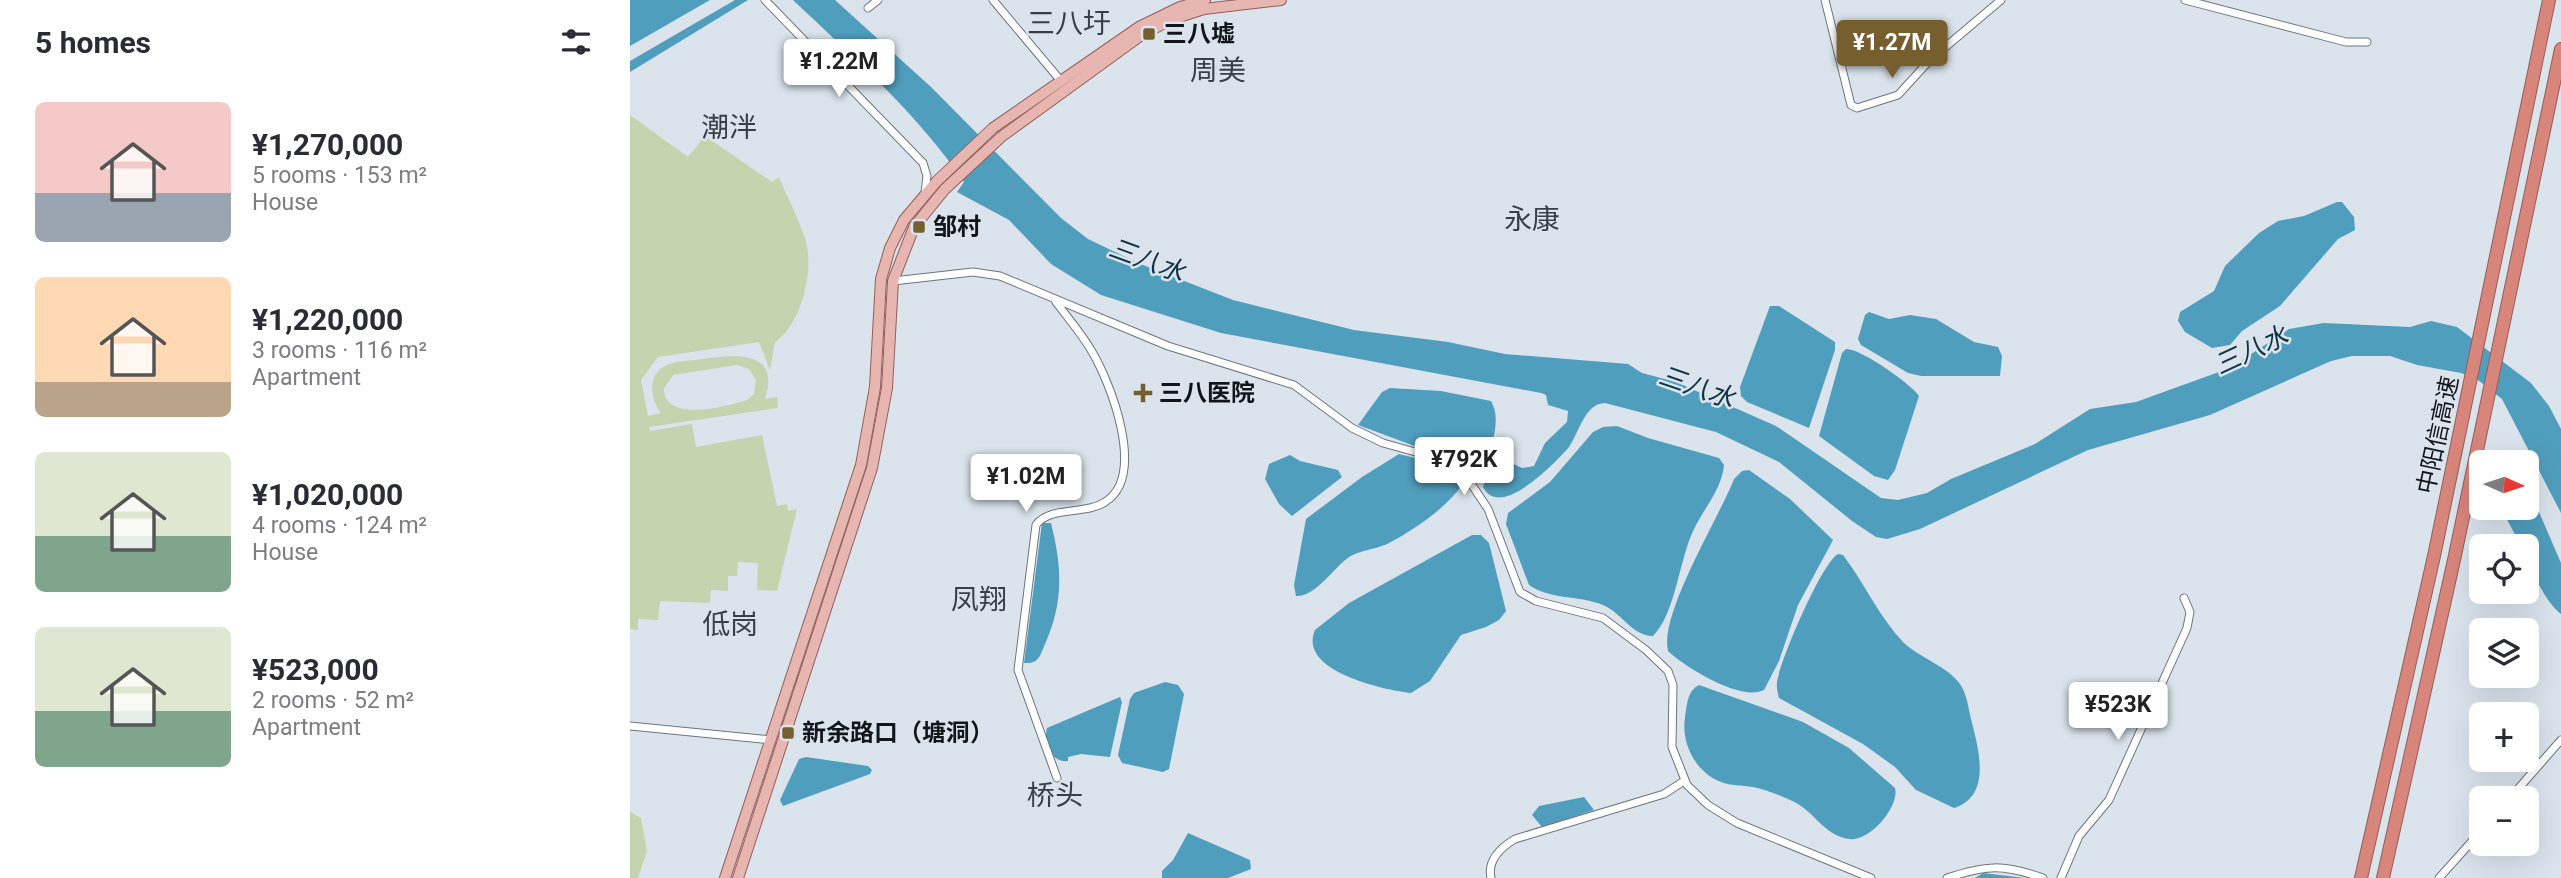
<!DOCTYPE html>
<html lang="en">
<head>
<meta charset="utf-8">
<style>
	:root { --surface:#fff; --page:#f2f2f3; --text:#2b2b33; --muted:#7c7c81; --accent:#775e2f }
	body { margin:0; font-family:Roboto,"Noto Sans SC",sans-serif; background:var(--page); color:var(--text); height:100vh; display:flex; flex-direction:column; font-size:26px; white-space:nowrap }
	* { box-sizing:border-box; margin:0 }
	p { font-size:23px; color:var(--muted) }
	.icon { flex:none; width:38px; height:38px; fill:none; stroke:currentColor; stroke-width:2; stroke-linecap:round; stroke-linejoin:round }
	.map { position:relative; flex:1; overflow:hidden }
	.drawer { display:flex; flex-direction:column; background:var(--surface); width:630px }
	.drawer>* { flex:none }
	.needle { width:46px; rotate:93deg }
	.tools { position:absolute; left:1839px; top:450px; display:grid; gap:14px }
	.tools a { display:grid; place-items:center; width:70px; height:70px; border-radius:10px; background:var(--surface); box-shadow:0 7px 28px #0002; font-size:35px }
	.price { position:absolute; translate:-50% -60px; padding:0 16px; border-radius:7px; background:#fff; color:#222; font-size:23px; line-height:46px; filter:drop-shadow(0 2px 4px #0008) }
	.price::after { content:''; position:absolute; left:50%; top:42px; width:21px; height:16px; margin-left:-10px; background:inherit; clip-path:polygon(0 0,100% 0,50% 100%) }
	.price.active { background:var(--accent); color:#fff }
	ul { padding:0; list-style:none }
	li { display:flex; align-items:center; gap:21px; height:175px; padding:0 35px }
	li span { display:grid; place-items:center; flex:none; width:196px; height:140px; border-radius:10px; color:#555 }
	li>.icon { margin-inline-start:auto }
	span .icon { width:84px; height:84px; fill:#fffc; stroke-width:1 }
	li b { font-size:30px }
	h2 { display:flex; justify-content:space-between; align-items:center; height:84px; padding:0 35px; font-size:30px }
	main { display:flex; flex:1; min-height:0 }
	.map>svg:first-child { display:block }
</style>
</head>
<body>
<main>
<section class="drawer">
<h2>5 homes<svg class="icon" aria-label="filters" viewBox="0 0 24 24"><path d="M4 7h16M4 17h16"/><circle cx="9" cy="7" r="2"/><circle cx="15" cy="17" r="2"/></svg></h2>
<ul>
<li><span style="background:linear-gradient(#f6c9c9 65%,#9aa5b1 0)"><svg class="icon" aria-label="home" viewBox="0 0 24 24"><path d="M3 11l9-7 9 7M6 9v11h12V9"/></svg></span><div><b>¥1,270,000</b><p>5 rooms · 153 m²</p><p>House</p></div></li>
<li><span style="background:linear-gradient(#ffd9b3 75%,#b9a48a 0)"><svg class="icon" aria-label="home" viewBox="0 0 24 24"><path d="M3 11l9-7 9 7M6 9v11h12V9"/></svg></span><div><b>¥1,220,000</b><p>3 rooms · 116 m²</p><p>Apartment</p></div></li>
<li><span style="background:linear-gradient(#dfe7d0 60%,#7fa58c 0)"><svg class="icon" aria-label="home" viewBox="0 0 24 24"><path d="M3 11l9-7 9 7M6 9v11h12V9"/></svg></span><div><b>¥1,020,000</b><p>4 rooms · 124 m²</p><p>House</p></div></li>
<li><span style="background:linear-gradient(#dfe7d0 60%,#7fa58c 0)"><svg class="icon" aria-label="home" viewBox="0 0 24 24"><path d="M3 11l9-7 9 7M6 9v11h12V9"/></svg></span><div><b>¥523,000</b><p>2 rooms · 52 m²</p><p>Apartment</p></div></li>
</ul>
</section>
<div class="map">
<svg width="1931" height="878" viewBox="0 0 1931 878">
	<rect width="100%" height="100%" fill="#dbe4ed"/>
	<!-- green -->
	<g fill="#c3d4ae" fill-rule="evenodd">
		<path d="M 0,115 L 58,157 L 75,136 L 142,182 L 149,177 C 157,197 168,217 175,238 C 185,268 172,324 145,342 L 140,370 L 129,342 L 28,357 L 11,380 L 18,416 L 31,413 C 19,398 17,371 40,364 C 50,360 62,361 72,359 C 101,355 152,348 135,399 L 147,397 L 148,408 L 19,427 L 20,431 L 62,424 L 66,447 L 132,435 L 147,506 L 157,504 L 158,511 L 167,509 L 147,591 L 127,590 L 128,563 L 108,562 L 107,576 L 98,576 L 98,591 L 81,590 L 80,603 L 30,601 L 28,620 L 8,619 L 8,630 L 0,629 ZM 107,365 L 119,369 L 126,380 L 124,394 L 117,400 C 95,407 33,423 34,388 L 43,375 Z"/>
		<path d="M 0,812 L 11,818 L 17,851 L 8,878 L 0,878 Z"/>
	</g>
	<!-- water -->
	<g fill="#509ebd">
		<path d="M 0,0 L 80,0 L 0,46 Z"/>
		<path d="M 105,0 L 118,0 L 0,72 L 0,61 Z"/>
		<path d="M 163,0 L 205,0 L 301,87 L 431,218 L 458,239 L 508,263 L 603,300 L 724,330 L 818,342 L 875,354 L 998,364 L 1012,373 L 1046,382 L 1146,426 L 1251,498 L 1268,500 L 1297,493 L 1321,479 L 1405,444 L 1460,409 L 1506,402 L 1600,368 L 1659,329 L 1694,323 L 1780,327 L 1801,321 L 1827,327 L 1901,383 L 1919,406 L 1931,429 L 1931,513 L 1872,399 L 1848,380 L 1831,373 L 1787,365 L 1760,356 L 1722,356 L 1701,361 L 1580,415 L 1458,450 L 1290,529 L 1257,539 L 1246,537 L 1222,521 L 1149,462 L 1086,432 L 975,403 C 970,403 965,405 961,409 C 951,419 947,435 939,447 C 926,462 870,521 853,487 L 863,459 L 869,457 L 892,468 L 904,466 L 915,443 L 937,422 L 938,411 L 918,405 L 916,395 L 911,393 L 591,333 L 471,295 L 421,264 L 379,220 L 327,192 L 334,182 C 287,113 223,57 163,0 Z"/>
		<path d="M 1707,202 L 1712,202 L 1724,217 L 1725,230 L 1708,239 L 1650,306 L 1612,331 L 1600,345 L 1582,348 L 1555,332 L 1548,321 L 1550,312 L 1584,291 L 1595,266 L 1629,233 L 1648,221 L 1674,216 Z"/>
		<path d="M 1140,306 L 1149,306 L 1205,342 L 1205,350 L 1179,428 L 1117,402 L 1111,396 L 1110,387 Z"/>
		<path d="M 1239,312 L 1259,319 L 1280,315 L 1306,319 L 1344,342 L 1368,347 L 1372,356 L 1370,376 L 1291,376 L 1278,373 L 1231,345 L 1228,339 L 1235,315 Z"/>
		<path d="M 1216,349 C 1230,348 1281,384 1289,396 L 1265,470 L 1258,480 L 1244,476 L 1189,436 L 1212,353 Z"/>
		<path d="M 760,388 L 811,391 L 861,401 C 874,422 858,461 843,479 L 798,451 L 728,425 L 752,392 Z"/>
		<path d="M 987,426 L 1018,438 L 1089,458 L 1094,465 C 1092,489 1074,508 1064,529 C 1049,559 1046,613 1023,636 C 1002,636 992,613 973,605 C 949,595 920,600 899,585 L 876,524 L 878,513 L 920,482 L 963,432 L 973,427 Z"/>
		<path d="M 769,454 L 793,460 L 831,481 L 832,485 C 816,508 784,530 759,543 C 743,551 728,549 714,561 C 701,572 684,597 666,596 L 664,585 L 676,519 L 732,477 Z"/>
		<path d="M 660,455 L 670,461 L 708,470 L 712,477 L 662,516 L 649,504 L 635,479 L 639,464 Z"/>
		<path d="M 1119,470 L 1160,499 L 1203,540 L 1168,605 L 1149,661 L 1134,690 C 1111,702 1055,667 1038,651 C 1029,614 1089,518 1104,479 L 1112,471 Z"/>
		<path d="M 1897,484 L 1931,563 L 1931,614 C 1915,602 1897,565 1897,546 L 1891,546 L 1871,508 L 1897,508 Z"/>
		<path d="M 412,523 L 421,523 C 432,567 434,602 415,644 C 410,656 409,664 394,663 Z"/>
		<path d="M 842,535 L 851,535 L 859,543 L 876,611 L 869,620 L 856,627 L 831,635 L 800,681 L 781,693 C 754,690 667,671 685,630 L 719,603 Z"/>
		<path d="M 1208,554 L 1213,555 C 1235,584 1249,617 1274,643 C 1290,658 1317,666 1330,684 C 1337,694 1338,707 1341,719 C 1348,747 1363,796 1324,808 L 1286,790 L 1265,767 L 1233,744 L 1149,698 C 1148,693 1146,687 1147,682 C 1150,661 1191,564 1208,554 Z"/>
		<path d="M 535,682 L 548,685 L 554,694 L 539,769 L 533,772 L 492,763 L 488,755 L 500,699 L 504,693 Z"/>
		<path d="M 1069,685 L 1173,722 L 1219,748 L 1265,788 C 1270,806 1240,842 1220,839 C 1197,837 1186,815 1168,804 C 1155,797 1137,790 1123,787 C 1112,785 1101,786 1091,782 C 1065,772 1051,743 1055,718 C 1057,705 1057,691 1069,685 Z"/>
		<path d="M 490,697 L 492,702 L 480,757 L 451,754 L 438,757 L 438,761 C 421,763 413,743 417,728 Z"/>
		<path d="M 176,757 L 238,766 L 242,770 L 240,774 L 153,806 L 150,800 L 169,759 Z"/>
		<path d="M 954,797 L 964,810 L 912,827 L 902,815 L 909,806 Z"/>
		<path d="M 558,833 L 620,860 L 621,869 L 598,878 L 532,878 L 532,871 L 543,860 Z"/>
		<path d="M 1353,873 L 1395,878 L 1345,878 Z"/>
	</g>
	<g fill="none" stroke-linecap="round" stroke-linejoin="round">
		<!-- street casing -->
		<g stroke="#6c747c" stroke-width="9">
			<g id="street">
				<path d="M 135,0 L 293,163 L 297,176 L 295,193"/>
				<path d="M 363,0 L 431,81"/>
				<path d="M 1195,0 L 1221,105 L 1227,108 L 1268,95 L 1300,60 L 1371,0"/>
				<path d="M 1555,0 L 1716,42 L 1737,42"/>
				<path d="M 238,8 L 248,0"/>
				<path d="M 263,281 L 343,272 L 370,276 L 538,346 L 664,385 L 722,428 L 753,443 L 789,453 L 828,474 L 842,485 L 858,509 L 890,592 L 906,601 L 973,618 L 1016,650 L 1038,671 L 1043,685 L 1042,747 L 1057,785 L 1078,805 L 1107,823 L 1241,878"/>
				<path d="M 426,302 C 438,318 451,333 461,350 C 481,383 517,476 475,502 C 456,515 419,506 406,525 L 388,670 L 427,778"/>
				<path d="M 0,726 L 141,740"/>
				<path d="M 1880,798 L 1931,740"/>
				<path d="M 861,878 C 857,860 870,848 885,839 L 1034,794 L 1054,781"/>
				<path d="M 1317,878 C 1356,865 1373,864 1413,878"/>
				<path d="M 1431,878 L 1449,836 L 1479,800 L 1557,628 L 1560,612 L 1554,598"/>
				<path d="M 1809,878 L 1852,830"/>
			</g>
		</g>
		<!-- primary casing -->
		<g stroke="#935e59" stroke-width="12">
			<g id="primary">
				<path d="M 95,878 L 231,465 L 245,387 L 251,279 L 260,248 L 274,220 L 307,181 L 363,128 L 509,27 L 550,7 L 575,0"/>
				<path d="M 108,878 L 242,468 L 257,388 L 263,281 L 284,227 L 315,189 L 371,137 L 513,34 L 543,19 L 574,9 L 651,0"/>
			</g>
		</g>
		<!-- highway casing -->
		<g stroke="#935e59" stroke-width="14">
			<g id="highway">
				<path d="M 1731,878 L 1804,556 L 1919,0"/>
				<path d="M 1753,878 L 1824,560 L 1931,49"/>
			</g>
		</g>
		<!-- street -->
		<use href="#street" stroke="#fff" stroke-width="7"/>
		<!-- primary -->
		<use href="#primary" stroke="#e8b6b0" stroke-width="10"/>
		<!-- highway -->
		<use href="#highway" stroke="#d8867c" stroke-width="12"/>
	</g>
	<!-- markers -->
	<g fill="#775e2f" stroke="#dbe4ed" stroke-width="2.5">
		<rect x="512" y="27" width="14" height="14" rx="3.5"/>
		<rect x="282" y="220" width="14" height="14" rx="3.5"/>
		<path d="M509.5 382.5h7v7h7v7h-7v7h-7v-7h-7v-7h7z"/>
		<rect x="151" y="726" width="14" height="14" rx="3.5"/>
	</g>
	<g text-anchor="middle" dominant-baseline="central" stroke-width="5" stroke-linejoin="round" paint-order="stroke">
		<!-- poi labels -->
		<g font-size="24" font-weight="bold" fill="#121519" stroke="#dbe4ed" text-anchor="start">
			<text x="533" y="34">三八墟</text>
			<text x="303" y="227">邹村</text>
			<text x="529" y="393">三八医院</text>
			<text x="172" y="733">新余路口（塘洞）</text>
		</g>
		<!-- street labels -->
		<g font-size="24" fill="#121519" stroke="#dbe4ed">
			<text transform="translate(1808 435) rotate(-78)">中阳信高速</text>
		</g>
		<!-- water labels -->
		<g font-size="26" font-style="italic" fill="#0f3341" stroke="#dbe4ed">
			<text transform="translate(517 260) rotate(20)">三八水</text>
			<text transform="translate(1621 350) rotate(-25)">三八水</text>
			<text transform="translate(1067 387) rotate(19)">三八水</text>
		</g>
		<!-- quarter labels -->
		<g font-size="28" fill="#394148" stroke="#dbe4ed">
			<text x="439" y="23">三八圩</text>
			<text x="588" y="70">周美</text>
			<text x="99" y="127">潮泮</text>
			<text x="902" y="219">永康</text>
			<text x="349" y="599">凤翔</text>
			<text x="100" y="624">低岗</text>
			<text x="425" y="795">桥头</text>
		</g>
	</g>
</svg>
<div class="tools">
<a><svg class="needle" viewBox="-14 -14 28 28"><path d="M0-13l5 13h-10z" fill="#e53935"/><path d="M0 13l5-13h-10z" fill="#7c7c81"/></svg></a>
<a><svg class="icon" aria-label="locate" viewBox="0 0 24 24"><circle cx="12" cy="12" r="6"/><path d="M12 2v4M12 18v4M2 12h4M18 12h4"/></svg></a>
<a><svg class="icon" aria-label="layers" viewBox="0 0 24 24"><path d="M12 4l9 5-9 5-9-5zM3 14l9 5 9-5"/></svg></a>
<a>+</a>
<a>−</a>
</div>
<b class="price active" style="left:1262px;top:80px">¥1.27M</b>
<b class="price" style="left:209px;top:99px">¥1.22M</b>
<b class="price" style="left:834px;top:497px">¥792K</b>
<b class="price" style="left:396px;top:514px">¥1.02M</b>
<b class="price" style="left:1488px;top:742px">¥523K</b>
</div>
</main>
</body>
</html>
